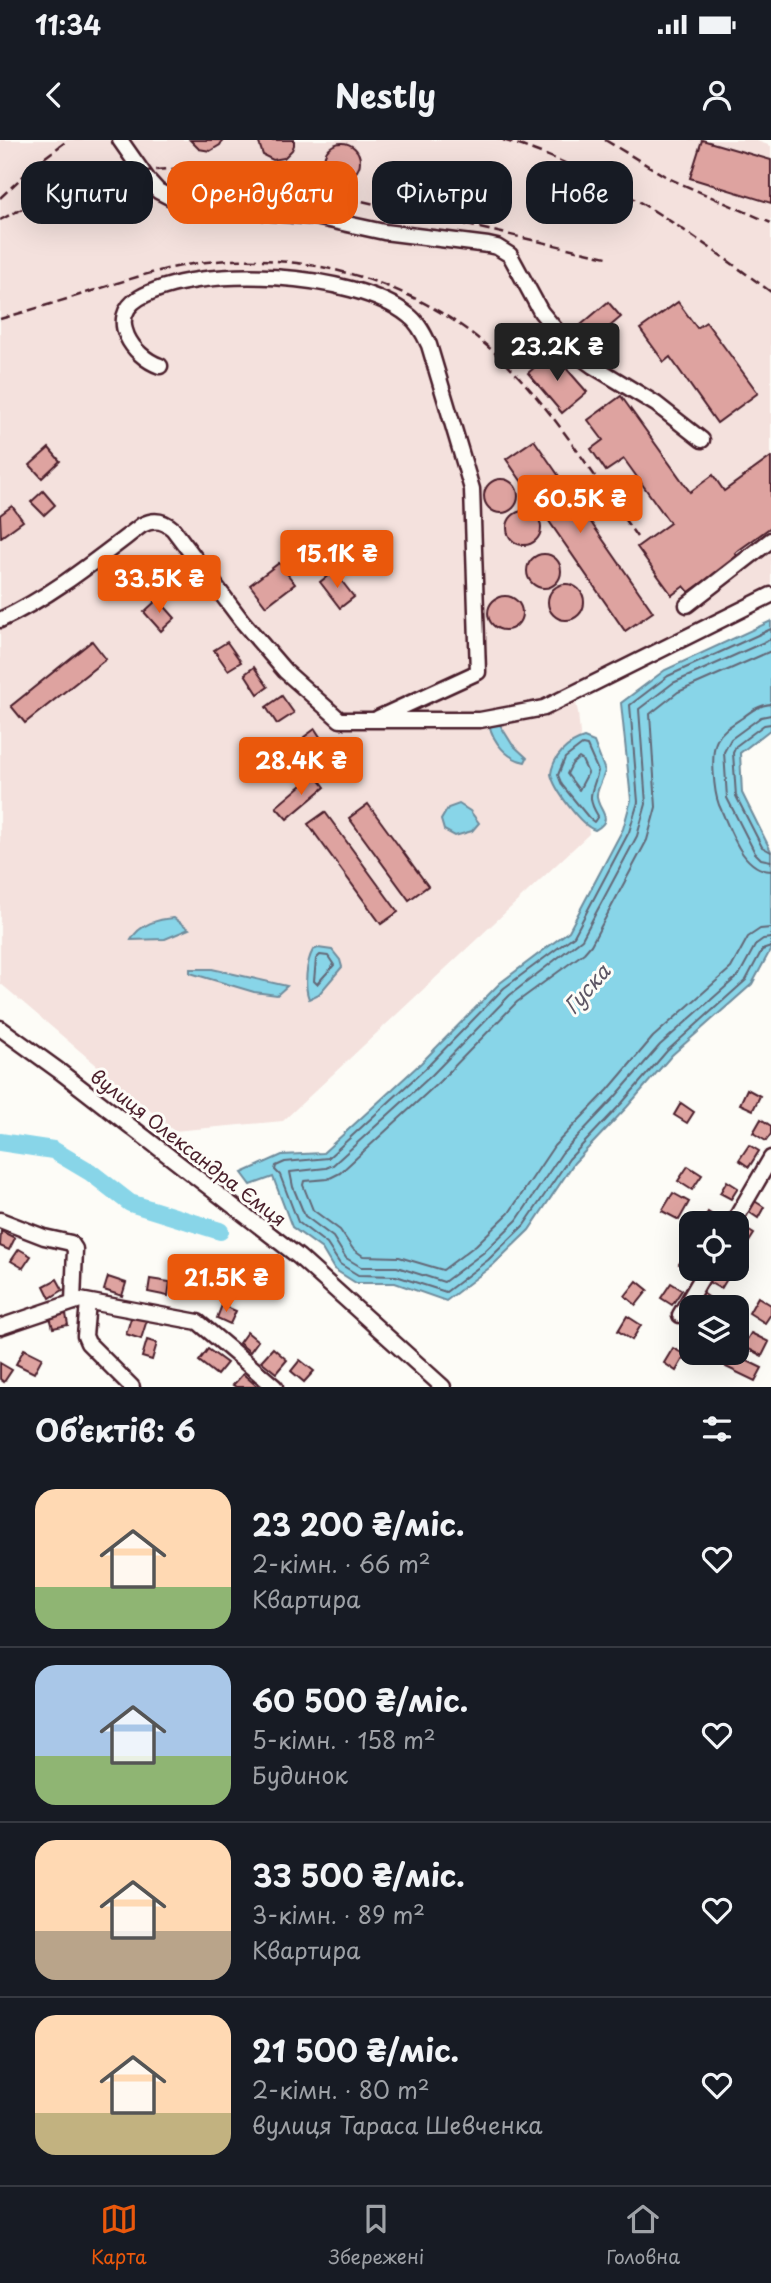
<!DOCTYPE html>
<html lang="uk">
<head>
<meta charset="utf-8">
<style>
	:root { --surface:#171b24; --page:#20242c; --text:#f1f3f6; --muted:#9ea1a6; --line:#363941; --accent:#ea580c }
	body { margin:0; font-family:"Playpen Sans",sans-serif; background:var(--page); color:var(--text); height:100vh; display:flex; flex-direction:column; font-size:26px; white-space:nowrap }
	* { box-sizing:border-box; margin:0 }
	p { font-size:23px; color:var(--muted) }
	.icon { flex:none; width:38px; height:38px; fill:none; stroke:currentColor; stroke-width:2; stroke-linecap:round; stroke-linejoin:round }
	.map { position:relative; height:1247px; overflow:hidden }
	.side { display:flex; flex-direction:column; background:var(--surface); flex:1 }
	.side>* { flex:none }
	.banner { position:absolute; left:21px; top:21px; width:730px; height:63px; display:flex; gap:14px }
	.fabs { position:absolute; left:679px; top:1071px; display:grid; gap:14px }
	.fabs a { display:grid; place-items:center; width:70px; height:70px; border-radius:14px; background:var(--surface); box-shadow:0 7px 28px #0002; font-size:35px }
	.price { position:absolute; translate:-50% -60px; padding:0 16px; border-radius:7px; background:var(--accent); color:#fff; font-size:23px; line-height:46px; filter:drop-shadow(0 2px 4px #0008) }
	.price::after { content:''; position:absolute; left:50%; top:42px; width:21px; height:16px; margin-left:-10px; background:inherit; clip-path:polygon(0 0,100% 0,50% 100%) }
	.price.current { background:#222; color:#fff }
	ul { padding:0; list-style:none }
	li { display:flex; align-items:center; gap:21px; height:175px; padding:0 35px }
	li+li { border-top:2px solid var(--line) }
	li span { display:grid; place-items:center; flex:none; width:196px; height:140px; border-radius:21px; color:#555 }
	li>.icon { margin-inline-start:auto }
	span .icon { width:84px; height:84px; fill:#fffc; stroke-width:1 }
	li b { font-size:30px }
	h2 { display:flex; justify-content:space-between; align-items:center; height:84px; padding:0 35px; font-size:30px }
	.tag { padding:0 24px; border-radius:21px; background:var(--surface); box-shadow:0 7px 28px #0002; font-size:24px; line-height:63px }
	.tag.current { background:var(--accent); color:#fff }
	.status { display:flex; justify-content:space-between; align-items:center; height:49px; padding:0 35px; background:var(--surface); direction:ltr }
	.status svg { height:19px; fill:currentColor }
	header { display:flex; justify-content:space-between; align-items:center; height:91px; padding:0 35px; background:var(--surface); font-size:32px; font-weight:700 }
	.tab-bar { display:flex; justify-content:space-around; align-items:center; height:98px; border-top:2px solid var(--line); background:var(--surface); font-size:19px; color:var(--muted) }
	.tab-bar a { display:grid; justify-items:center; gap:4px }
	.tab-bar .current { color:var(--accent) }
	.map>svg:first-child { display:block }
</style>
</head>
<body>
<div class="status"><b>11:34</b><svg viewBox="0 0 49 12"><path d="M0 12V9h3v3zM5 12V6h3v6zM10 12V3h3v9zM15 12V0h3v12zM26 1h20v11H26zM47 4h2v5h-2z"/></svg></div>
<header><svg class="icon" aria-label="back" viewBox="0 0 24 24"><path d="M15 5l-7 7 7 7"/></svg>Nestly<svg class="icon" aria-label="person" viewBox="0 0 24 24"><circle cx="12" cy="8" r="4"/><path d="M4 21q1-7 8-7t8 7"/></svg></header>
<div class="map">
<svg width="771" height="1247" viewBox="0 0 771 1247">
	<rect width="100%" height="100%" fill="#fdfcf7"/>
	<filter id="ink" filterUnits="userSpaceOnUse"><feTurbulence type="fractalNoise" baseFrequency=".0143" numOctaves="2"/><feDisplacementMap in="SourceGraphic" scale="14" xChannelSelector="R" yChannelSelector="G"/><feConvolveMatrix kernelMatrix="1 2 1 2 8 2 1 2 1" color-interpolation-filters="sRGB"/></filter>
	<g filter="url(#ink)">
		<!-- built -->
		<path fill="#f4e1dd" d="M 0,0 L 754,0 L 771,6 L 771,448 L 572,546 L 578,572 L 589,694 L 283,981 L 174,991 L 0,843 Z"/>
		<!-- water -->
		<g fill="#88d5e8" stroke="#6f8c9c" stroke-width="2">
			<path d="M 771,481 L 771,589 L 740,613 L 742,653 L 771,711 L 771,809 L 752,844 L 672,915 L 627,967 L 574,1023 L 529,1090 L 493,1125 L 446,1161 L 395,1143 L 356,1143 L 334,1129 L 322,1109 L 292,1087 L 273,1037 L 251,1045 L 242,1033 L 282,1015 L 323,1013 L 421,923 L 500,843 L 569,791 L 623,689 L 631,660 L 621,563 L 665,530 Z"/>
			<path d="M 497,580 L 512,604 L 527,618 L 525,622 C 507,619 493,602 489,584 Z"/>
			<path d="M 584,598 L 594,602 L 605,631 C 603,639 598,647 597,654 C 595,669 617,678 595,690 C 581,686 554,649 551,634 C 553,617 567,603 584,598 Z"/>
			<path d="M 459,664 L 470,671 L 479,683 L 472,691 L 455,696 L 444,690 L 441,680 L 448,668 Z"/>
			<path d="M 174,778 L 189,789 L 165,799 L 131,800 C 139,784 159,779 174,778 Z"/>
			<path d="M 318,808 L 332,810 L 340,820 L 342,827 L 319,854 L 309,859 C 304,847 306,822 313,810 Z"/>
			<path d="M 190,829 L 212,829 L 287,846 L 277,855 L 254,852 L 190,833 Z"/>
		</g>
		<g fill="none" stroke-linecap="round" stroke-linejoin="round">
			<!-- shore -->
			<g stroke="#636877" stroke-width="2">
				<path d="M 771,489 L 668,536 L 630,565 L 638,662 L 629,692 L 574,796 L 504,848 L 426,928 L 328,1018 L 285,1022 L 276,1026 L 275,1030 L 280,1035 L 298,1082 L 327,1104 L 340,1124 L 358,1135 L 396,1136 L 446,1152 L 488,1120 L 524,1085 L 569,1019 L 622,963 L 667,911 L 746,840 L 762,810 L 771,807"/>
				<path d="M 771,499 L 673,543 L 639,569 L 646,664 L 637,696 L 582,799 L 510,855 L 432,935 L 333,1025 L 326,1028 L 290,1032 L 293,1047 L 305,1076 L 333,1097 L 346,1118 L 361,1127 L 397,1127 L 444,1142 L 483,1113 L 517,1080 L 562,1013 L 615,957 L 660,905 L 739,835 L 756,804 L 763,799 L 771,798"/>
				<path d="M 771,511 L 678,552 L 650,574 L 656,667 L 647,700 L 591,805 L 584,813 L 517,862 L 439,942 L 340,1033 L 328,1039 L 304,1041 L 303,1045 L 313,1070 L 340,1090 L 353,1109 L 363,1116 L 399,1117 L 443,1130 L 476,1105 L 509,1073 L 554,1006 L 608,950 L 653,897 L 731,828 L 748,797 L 760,789 L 771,788"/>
				<path d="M 771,564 C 759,565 751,571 742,578 C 733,584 722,590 717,600 C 710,612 714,652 719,665 C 730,688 741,730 771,731"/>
				<path d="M 771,575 L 761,577 L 731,599 L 724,612 L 727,658 L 755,713 L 761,719 L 771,721"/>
				<path d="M 771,584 L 764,585 L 736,606 L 733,613 L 736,656 L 762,707 L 771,712"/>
				<path d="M 582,605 L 587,606 L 598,631 C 593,652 585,655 598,676 L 594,682 L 589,678 L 562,645 L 558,635 L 565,618 Z"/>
				<path d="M 579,618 L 582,620 L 588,633 L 579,650 L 567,634 L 572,624 Z"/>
				<path d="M 320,815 L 328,816 L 334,825 L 317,844 L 314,841 L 316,819 Z"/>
			</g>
			<!-- river -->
			<path stroke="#88d5e8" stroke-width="18" d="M 0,1002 L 53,1010 L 90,1032 L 130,1063 L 220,1091"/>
		</g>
		<!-- building -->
		<g fill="#dea3a0" stroke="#4a1f2b" stroke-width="2">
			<path d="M 190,0 L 223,0 L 220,5 L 210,11 L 199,9 Z"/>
			<path d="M 258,0 L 294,0 L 294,5 L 292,10 L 284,18 L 273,20 L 263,15 Z"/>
			<path d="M 702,0 L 771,20 L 771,63 L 690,38 Z"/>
			<circle cx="342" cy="21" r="18"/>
			<path d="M 608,162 L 621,177 L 582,210 L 569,195 Z"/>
			<path d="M 678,162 L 697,188 L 706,182 L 758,253 L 717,283 L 670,217 L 664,222 L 640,189 Z"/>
			<path d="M 552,212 L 587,252 L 562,273 L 528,233 Z"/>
			<path d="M 621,256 L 690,352 L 713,335 L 724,351 L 771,317 L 771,387 L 735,413 L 738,417 L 689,452 L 684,446 L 672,455 L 637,407 L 670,383 L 624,319 L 606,331 L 591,309 L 603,300 L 588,280 Z"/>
			<path d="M 534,300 L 653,472 L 625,491 L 506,319 Z"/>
			<path d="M 49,308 L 60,321 L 42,338 L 30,325 Z"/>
			<circle cx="501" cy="356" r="17"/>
			<path d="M 43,351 L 55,365 L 44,375 L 31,362 Z"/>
			<path d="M 12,366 L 23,381 L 1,397 L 0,375 Z"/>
			<circle cx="524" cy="388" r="17"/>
			<circle cx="544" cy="431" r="17"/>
			<path d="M 279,423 L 295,444 L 266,466 L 250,445 Z"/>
			<path d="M 334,431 L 354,457 L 340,468 L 320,442 Z"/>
			<circle cx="566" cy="462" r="18"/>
			<circle cx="505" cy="473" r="17"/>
			<path d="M 158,459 L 175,478 L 161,491 L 144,472 Z"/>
			<path d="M 92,501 L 106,519 L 25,583 L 11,566 Z"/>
			<path d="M 227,502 L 241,522 L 228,530 L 214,510 Z"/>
			<path d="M 254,527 L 268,547 L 258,554 L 245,534 Z"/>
			<path d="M 282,556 L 294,573 L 277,584 L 266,567 Z"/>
			<path d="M 315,589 L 328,609 L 317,617 L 304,597 Z"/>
			<path d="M 315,634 L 325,647 L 287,679 L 276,667 Z"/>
			<path d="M 368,664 L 428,746 L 409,760 L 349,678 Z"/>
			<path d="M 325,672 L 398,772 L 381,784 L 308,684 Z"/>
			<path d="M 747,949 L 760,956 L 753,970 L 740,964 Z"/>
			<path d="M 681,963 L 694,972 L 687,983 L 674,975 Z"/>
			<path d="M 761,979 L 771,986 L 771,994 L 766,1001 L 753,993 Z"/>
			<path d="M 749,1005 L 759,1011 L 749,1027 L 739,1020 Z"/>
			<path d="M 688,1026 L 702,1035 L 692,1050 L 678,1041 Z"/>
			<path d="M 727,1041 L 738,1048 L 731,1059 L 720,1053 Z"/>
			<path d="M 673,1053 L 689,1062 L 679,1080 L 662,1071 Z"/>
			<path d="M 753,1060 L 764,1067 L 758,1078 L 746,1070 Z"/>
			<path d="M 708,1072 L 722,1081 L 721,1083 L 701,1083 Z"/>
			<path d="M 738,1084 L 754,1094 L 747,1105 L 737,1099 Z"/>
			<path d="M 1,1091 L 15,1098 L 9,1110 L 0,1106 Z"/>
			<path d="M 690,1108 L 691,1129 L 696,1129 L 693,1133 L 679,1124 Z"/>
			<path d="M 19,1109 L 31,1116 L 23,1128 L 11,1121 Z"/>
			<path d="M 199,1119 L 216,1124 L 211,1141 L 193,1136 Z"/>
			<path d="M 712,1129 L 721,1129 L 730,1134 L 721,1149 L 705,1140 Z"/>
			<path d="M 108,1137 L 126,1143 L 122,1156 L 104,1150 Z"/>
			<path d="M 57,1139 L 63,1150 L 50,1158 L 44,1146 Z"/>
			<path d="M 150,1139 L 170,1142 L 168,1156 L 148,1152 Z"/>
			<path d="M 637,1141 L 648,1150 L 636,1165 L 625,1156 Z"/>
			<path d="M 671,1143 L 682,1150 L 672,1165 L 661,1158 Z"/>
			<path d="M 701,1152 L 716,1162 L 712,1167 L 698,1167 L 693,1164 Z"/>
			<path d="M 758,1157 L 771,1165 L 771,1174 L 765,1183 L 749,1173 Z"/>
			<path d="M 222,1165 L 236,1171 L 230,1184 L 217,1178 Z"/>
			<path d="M 66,1174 L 68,1185 L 53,1188 L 50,1177 Z"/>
			<path d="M 132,1175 L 147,1180 L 141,1199 L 126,1194 Z"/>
			<path d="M 627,1176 L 641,1185 L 632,1200 L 618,1191 Z"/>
			<path d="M 247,1192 L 258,1201 L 250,1212 L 239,1203 Z"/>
			<path d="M 751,1193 L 769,1202 L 762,1216 L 743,1206 Z"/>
			<path d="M 147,1200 L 157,1203 L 152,1220 L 142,1217 Z"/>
			<path d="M 273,1208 L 287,1220 L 276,1233 L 261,1221 Z"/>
			<path d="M 673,1208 L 685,1215 L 676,1231 L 664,1223 Z"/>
			<path d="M 24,1209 L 42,1218 L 34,1233 L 16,1224 Z"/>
			<path d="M 208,1209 L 227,1223 L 217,1235 L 199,1221 Z"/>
			<path d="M 733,1214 L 762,1228 L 755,1241 L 726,1227 Z"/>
			<path d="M 300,1220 L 314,1231 L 304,1242 L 291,1231 Z"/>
			<path d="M 0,1223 L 12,1230 L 4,1242 L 0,1239 Z"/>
			<path d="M 243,1234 L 258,1247 L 236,1247 L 233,1245 Z"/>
		</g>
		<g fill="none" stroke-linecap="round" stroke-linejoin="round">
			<!-- minor casing -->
			<g stroke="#4a1f2b" stroke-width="19">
				<g id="minor">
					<path d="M 120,0 L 148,40 L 158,51 L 177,61 L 206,62 L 264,72 L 315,77 L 384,92 L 488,105 L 497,107 L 510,115 L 541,172 L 575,213 L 593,226 L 656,264 L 702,300"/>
					<path d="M 160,226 C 133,217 106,178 139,158 C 198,123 354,132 408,175 C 418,182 424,194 429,205 L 472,349 L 478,532 L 378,578"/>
					<path d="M 687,465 L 771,400"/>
					<path d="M 0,480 C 52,456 96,420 142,385 C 153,379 163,380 173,389 L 242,481 L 285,531 L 340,580 L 480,580 L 544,568 L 771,455"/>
					<path d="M 0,888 L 58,930 L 299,1117 L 443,1247"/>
					<path d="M 0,1080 L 44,1097 L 71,1103 L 75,1109 L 73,1162"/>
					<path d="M 733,1083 L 771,1018"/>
					<path d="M 88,1162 L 85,1196 L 88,1203 L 132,1247"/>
					<path d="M 680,1175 L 707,1129"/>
					<path d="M 0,1187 L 80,1160 L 198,1182 L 275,1247"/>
				</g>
			</g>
			<!-- minor -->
			<use href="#minor" stroke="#fdfcf7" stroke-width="14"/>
			<!-- rail -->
			<g stroke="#4a1f2b" stroke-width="2.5" stroke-dasharray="10 5" stroke-linecap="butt">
				<path d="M 503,0 C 603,30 688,91 771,152"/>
				<path d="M 605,0 L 670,39 L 771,83"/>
				<path d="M 0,58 L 36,24 L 68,0"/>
				<path d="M 0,80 C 79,39 159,17 248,35 L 607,117"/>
				<path d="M 0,179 C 31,170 61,161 92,151 C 127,140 162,128 199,123 C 303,109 417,141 495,213 C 551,265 593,335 637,397"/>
			</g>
		</g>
	</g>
	<g text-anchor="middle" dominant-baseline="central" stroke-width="6" stroke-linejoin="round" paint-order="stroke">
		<!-- street labels -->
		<g font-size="19" fill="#4a1f2b" stroke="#fdfcf7">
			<text transform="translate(189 1007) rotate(38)">вулиця Олександра Ємця</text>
		</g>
		<!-- water labels -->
		<g font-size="21" font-style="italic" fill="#5d5664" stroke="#fdfcf7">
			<text transform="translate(586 848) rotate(-49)">Гуска</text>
		</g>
	</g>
</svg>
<div class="fabs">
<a><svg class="icon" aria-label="locate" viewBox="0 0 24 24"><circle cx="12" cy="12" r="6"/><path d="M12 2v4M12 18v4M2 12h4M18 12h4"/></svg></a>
<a><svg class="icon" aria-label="layers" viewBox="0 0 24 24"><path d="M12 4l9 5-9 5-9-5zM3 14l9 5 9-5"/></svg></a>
</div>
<b class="price current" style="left:557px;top:243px">23.2K ₴</b>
<b class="price" style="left:580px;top:395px">60.5K ₴</b>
<b class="price" style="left:337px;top:450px">15.1K ₴</b>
<b class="price" style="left:159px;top:475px">33.5K ₴</b>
<b class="price" style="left:301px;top:657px">28.4K ₴</b>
<b class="price" style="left:226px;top:1174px">21.5K ₴</b>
<div class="banner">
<a class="tag">Купити</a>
<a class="tag current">Орендувати</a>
<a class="tag">Фільтри</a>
<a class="tag">Нове</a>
</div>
</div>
<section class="side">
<h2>Об’єктів: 6<svg class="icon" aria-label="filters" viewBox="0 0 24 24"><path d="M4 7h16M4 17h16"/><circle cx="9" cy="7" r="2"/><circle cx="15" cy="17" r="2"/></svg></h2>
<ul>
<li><span style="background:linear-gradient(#ffd9b3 70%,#8fb573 0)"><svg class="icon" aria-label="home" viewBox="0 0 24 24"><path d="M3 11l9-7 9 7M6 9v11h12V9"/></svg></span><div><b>23 200 ₴/міс.</b><p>2-кімн. · 66 m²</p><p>Квартира</p></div><svg class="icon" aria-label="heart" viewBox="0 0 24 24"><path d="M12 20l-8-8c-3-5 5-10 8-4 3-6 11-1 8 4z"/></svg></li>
<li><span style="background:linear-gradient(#a9c7e8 65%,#8fb573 0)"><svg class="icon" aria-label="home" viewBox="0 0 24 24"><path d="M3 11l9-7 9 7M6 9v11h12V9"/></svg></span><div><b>60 500 ₴/міс.</b><p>5-кімн. · 158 m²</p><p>Будинок</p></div><svg class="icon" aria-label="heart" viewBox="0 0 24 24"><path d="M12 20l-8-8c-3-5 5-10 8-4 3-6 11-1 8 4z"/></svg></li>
<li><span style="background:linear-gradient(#ffd9b3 65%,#b9a48a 0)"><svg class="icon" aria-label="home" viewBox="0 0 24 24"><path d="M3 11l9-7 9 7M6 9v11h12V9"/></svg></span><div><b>33 500 ₴/міс.</b><p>3-кімн. · 89 m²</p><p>Квартира</p></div><svg class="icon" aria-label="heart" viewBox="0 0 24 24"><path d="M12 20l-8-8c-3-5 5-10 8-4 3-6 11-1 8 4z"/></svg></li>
<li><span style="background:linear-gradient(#ffd9b3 70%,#c2b280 0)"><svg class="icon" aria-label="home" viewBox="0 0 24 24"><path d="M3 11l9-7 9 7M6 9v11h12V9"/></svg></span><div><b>21 500 ₴/міс.</b><p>2-кімн. · 80 m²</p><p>вулиця Тараса Шевченка</p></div><svg class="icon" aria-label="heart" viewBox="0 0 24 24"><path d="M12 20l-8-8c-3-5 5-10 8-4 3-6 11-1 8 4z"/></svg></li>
</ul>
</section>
<nav class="tab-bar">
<a class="current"><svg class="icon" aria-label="map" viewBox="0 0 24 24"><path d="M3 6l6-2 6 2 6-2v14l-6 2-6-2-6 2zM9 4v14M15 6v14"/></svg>Карта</a>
<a><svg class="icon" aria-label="saved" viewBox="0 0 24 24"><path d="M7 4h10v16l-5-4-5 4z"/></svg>Збережені</a>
<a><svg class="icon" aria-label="home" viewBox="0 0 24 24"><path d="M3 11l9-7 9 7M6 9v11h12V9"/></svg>Головна</a>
</nav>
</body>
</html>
